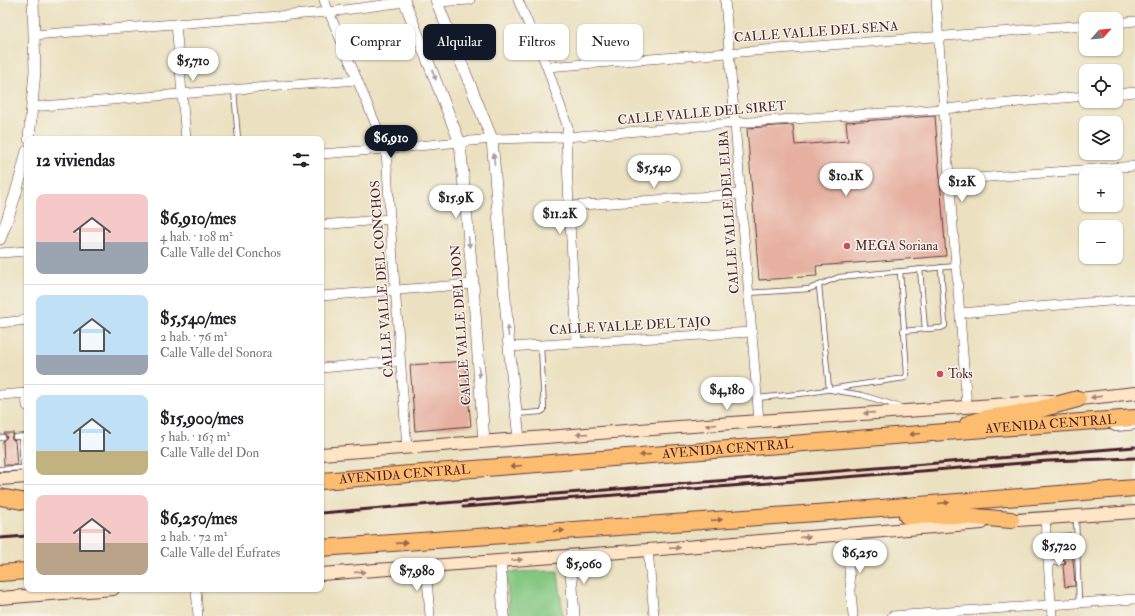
<!DOCTYPE html>
<html lang="es">
<head>
<meta charset="utf-8">
<style>
	:root { --surface:#fff; --page:#f2f2f2; --text:#202124; --muted:#757577; --line:#e0e0e0; --accent:#111827 }
	body { margin:0; font-family:"IM FELL Double Pica",serif; background:var(--page); color:var(--text); height:100vh; display:flex; flex-direction:column; font-size:15px; white-space:nowrap }
	* { box-sizing:border-box; margin:0 }
	p { font-size:13px; color:var(--muted) }
	.icon { flex:none; width:22px; height:22px; fill:none; stroke:currentColor; stroke-width:2; stroke-linecap:round; stroke-linejoin:round }
	.map { position:relative; flex:1; overflow:hidden }
	.drawer { position:absolute; left:24px; top:136px; width:300px; height:456px; display:flex; flex-direction:column; background:var(--surface); border-radius:8px; box-shadow:0 1px 3px #0004 }
	.drawer>* { flex:none }
	.guide { position:absolute; left:336px; top:24px; width:380px; height:36px; display:flex; gap:8px }
	.needle { width:26px; rotate:63deg }
	.buttons { position:absolute; left:1079px; top:12px; display:grid; gap:8px }
	.buttons a { display:grid; place-items:center; width:44px; height:44px; border-radius:8px; background:var(--surface); box-shadow:0 1px 3px #0004; font-size:20px }
	.price { position:absolute; translate:-50% -34px; padding:0 9px; border-radius:14px; background:#fff; color:#222; font-size:13px; line-height:26px; filter:drop-shadow(0 1px 2px #0008) }
	.price::after { content:''; position:absolute; left:50%; top:24px; width:12px; height:9px; margin-left:-6px; background:inherit; clip-path:polygon(0 0,100% 0,50% 100%) }
	.price.on { background:var(--accent); color:#fff }
	ul { padding:0; list-style:none }
	li { display:flex; align-items:center; gap:12px; height:100px; padding:0 12px }
	li+li { border-top:1px solid var(--line) }
	li span { display:grid; place-items:center; flex:none; width:112px; height:80px; border-radius:8px; color:#555 }
	li>.icon { margin-inline-start:auto }
	span .icon { width:48px; height:48px; fill:#fffc; stroke-width:1 }
	li b { font-size:17px }
	h2 { display:flex; justify-content:space-between; align-items:center; height:48px; padding:0 12px; font-size:17px }
	.pill { padding:0 14px; border-radius:8px; background:var(--surface); box-shadow:0 1px 3px #0004; font-size:14px; line-height:36px }
	.pill.on { background:var(--accent); color:#fff }
	.map>svg:first-child { display:block }
</style>
</head>
<body>
<div class="map">
<svg width="1135" height="616" viewBox="0 0 1135 616">
	<rect width="100%" height="100%" fill="#f7f3e8"/>
	<filter id="ink" filterUnits="userSpaceOnUse"><feTurbulence type="fractalNoise" baseFrequency=".025" numOctaves="2"/><feDisplacementMap in="SourceGraphic" scale="8" xChannelSelector="R" yChannelSelector="G"/><feConvolveMatrix kernelMatrix="1 2 1 2 8 2 1 2 1" color-interpolation-filters="sRGB"/></filter>
	<filter id="wash" filterUnits="userSpaceOnUse"><feTurbulence type="fractalNoise" baseFrequency=".012" numOctaves="4" result="noise"/><feDisplacementMap in="SourceGraphic" scale="16" xChannelSelector="R" yChannelSelector="G"/><feGaussianBlur stdDeviation="0.9" result="paint"/><feColorMatrix in="noise" values="0 0 0 0 0 0 0 0 0 0 0 0 0 0 0 0 0 1.4 0 .05"/><feComposite in="paint" operator="in"/></filter>
	<g filter="url(#wash)">
		<rect width="100%" height="100%" fill="#ebe1c0"/>
		<!-- green -->
		<path fill="#83c781" stroke="#667356" d="M 558,571 L 563,616 L 510,616 L 506,572 Z"/>
		<g id="blocks">
			<!-- building -->
			<g fill="#e6b0a1">
				<path d="M 935,116 L 946,256 L 816,266 L 817,276 L 759,280 L 747,128 L 793,125 L 795,145 L 848,141 L 846,122 Z"/>
				<path d="M 465,361 L 471,426 L 415,431 L 410,365 Z"/>
				<path d="M 4,433 L 14,433 L 11,437 L 12,439 L 15,441 L 17,465 L 4,465 L 3,441 L 7,437 Z"/>
				<path d="M 1071,533 L 1075,586 L 1065,587 L 1063,566 L 1065,564 L 1066,561 L 1062,558 L 1060,534 Z"/>
			</g>
		</g>
	</g>
	<g filter="url(#ink)">
		<use href="#blocks" fill-opacity="0" stroke="#623c41" stroke-width="1"/>
		<g fill="none" stroke-linecap="round" stroke-linejoin="round">
			<!-- service casing -->
			<g stroke="#623c41" stroke-width="6">
				<g id="service">
					<path d="M 234,90 L 238,139"/>
					<path d="M 819,286 L 829,389"/>
					<path d="M 748,293 L 809,289 L 839,277 L 956,266"/>
					<path d="M 925,329 L 941,328 L 945,326 L 941,267"/>
					<path d="M 903,331 L 925,329 L 920,269"/>
					<path d="M 831,390 L 862,395 L 901,407"/>
					<path d="M 757,398 L 808,393 L 849,386 L 905,378 L 907,374 L 900,271"/>
					<path d="M 516,414 L 541,412 L 544,410 L 541,345"/>
					<path d="M 1108,424 L 1115,429 L 1135,427"/>
					<path d="M 15,437 L 27,436"/>
					<path d="M 21,437 L 24,477"/>
					<path d="M 0,438 L 3,437"/>
					<path d="M 0,469 L 27,468"/>
					<path d="M 1076,517 L 1079,602"/>
					<path d="M 1048,563 L 1062,562"/>
				</g>
			</g>
			<!-- minor casing -->
			<g stroke="#623c41" stroke-width="10">
				<g id="minor">
					<path d="M 324,0 L 386,149 L 390,219 L 407,448"/>
					<path d="M 518,0 L 547,67 L 568,128 L 566,137 L 569,206 L 577,342"/>
					<path d="M 725,0 L 759,421"/>
					<path d="M 936,0 C 945,136 957,271 967,407"/>
					<path d="M 437,2 L 470,0"/>
					<path d="M 1116,23 L 1135,21"/>
					<path d="M 176,24 L 186,139"/>
					<path d="M 34,35 L 329,12 L 405,2"/>
					<path d="M 547,67 L 1086,25"/>
					<path d="M 1116,94 L 1135,92"/>
					<path d="M 32,107 L 191,93 L 357,80"/>
					<path d="M 321,154 L 386,149 L 492,139 L 566,137 L 735,123 L 943,109 L 1086,96"/>
					<path d="M 950,180 L 1135,166"/>
					<path d="M 569,206 L 740,194"/>
					<path d="M 321,225 L 390,219"/>
					<path d="M 0,253 L 27,251"/>
					<path d="M 321,296 L 473,284"/>
					<path d="M 960,313 L 1135,299"/>
					<path d="M 0,323 L 27,320"/>
					<path d="M 509,347 L 751,332"/>
					<path d="M 321,368 L 400,361"/>
					<path d="M 26,393 L 27,406"/>
					<path d="M 0,395 L 27,393"/>
					<path d="M 1045,519 L 1052,616"/>
					<path d="M 846,534 L 853,616"/>
					<path d="M 648,550 L 654,616"/>
					<path d="M 426,567 L 430,616"/>
					<path d="M 196,589 L 198,616"/>
					<path d="M 892,616 L 1135,599"/>
				</g>
			</g>
			<!-- tertiary casing -->
			<g stroke="#623c41" stroke-width="12">
				<g id="tertiary">
					<path d="M 404,0 L 460,143 L 473,284 L 484,442"/>
					<path d="M 436,0 L 492,139 L 509,347 L 519,439"/>
					<path d="M 29,139 L 35,71 L 33,0"/>
					<path d="M 0,239 C 11,211 20,181 27,151"/>
					<path d="M 570,556 L 574,616"/>
					<path d="M 500,561 L 504,616"/>
				</g>
			</g>
			<!-- secondary casing -->
			<g stroke="#623c41" stroke-width="14">
				<g id="secondary">
					<path d="M 1070,400 L 1135,393"/>
					<path d="M 321,454 L 759,421 L 1052,401"/>
					<path d="M 0,479 L 27,477"/>
					<path d="M 1002,521 L 1135,512"/>
					<path d="M 321,574 L 648,550 L 982,523"/>
					<path d="M 0,598 L 113,589"/>
				</g>
			</g>
			<!-- motorway casing -->
			<g stroke="#623c41" stroke-width="18">
				<g id="motorway">
					<path d="M 968,424 L 988,418 L 1029,412 L 1078,399"/>
					<path id="s1" d="M 321,481 L 945,432 L 1135,418"/>
					<path d="M 0,497 L 27,502"/>
					<path d="M 907,516 L 952,515 L 1011,520"/>
					<path d="M 321,548 L 830,512 L 1135,488"/>
					<path d="M 0,573 L 27,571"/>
				</g>
			</g>
			<!-- service -->
			<use href="#service" stroke="#fff" stroke-width="4.5"/>
			<!-- minor -->
			<use href="#minor" stroke="#fff" stroke-width="9"/>
			<!-- tertiary -->
			<use href="#tertiary" stroke="#fff" stroke-width="11"/>
			<!-- secondary -->
			<use href="#secondary" stroke="#fee5c5" stroke-width="12"/>
			<!-- motorway -->
			<use href="#motorway" stroke="#fcbd6f" stroke-width="16"/>
			<!-- rail -->
			<g stroke="#4a1f2b" stroke-width="3">
				<path d="M 463,507 L 1048,461 L 1135,458"/>
				<path d="M 321,513 L 1135,447"/>
				<path d="M 0,538 L 27,536"/>
			</g>
		</g>
		<!-- one-way arrows -->
		<defs><path id="oneway-solid" d="M-6-.8H1V-3.2L6.5 0L1 3.2V.8H-6Z"/></defs>
		<g fill="#ae9aa0">
			<use href="#oneway-solid" transform="translate(434 75) rotate(69)"/>
			<use href="#oneway-solid" transform="translate(494 159) rotate(-95)"/>
			<use href="#oneway-solid" transform="translate(469 242) rotate(85)"/>
			<use href="#oneway-solid" transform="translate(508 331) rotate(-95)"/>
			<use href="#oneway-solid" transform="translate(479 372) rotate(86)"/>
		</g>
		<g fill="#a48278">
			<use href="#oneway-solid" transform="translate(1096 397) rotate(174)"/>
			<use href="#oneway-solid" transform="translate(869 413) rotate(176)"/>
			<use href="#oneway-solid" transform="translate(711 425) rotate(176)"/>
			<use href="#oneway-solid" transform="translate(582 434) rotate(176)"/>
			<use href="#oneway-solid" transform="translate(805 537) rotate(-5)"/>
			<use href="#oneway-solid" transform="translate(675 548) rotate(-4)"/>
			<use href="#oneway-solid" transform="translate(517 560) rotate(-5)"/>
			<use href="#oneway-solid" transform="translate(360 572) rotate(-4)"/>
		</g>
		<g fill="#9a664a">
			<use href="#oneway-solid" transform="translate(915 434) rotate(175)"/>
			<use href="#oneway-solid" transform="translate(645 455) rotate(175)"/>
			<use href="#oneway-solid" transform="translate(516 466) rotate(175)"/>
			<use href="#oneway-solid" transform="translate(944 503) rotate(-5)"/>
			<use href="#oneway-solid" transform="translate(717 520) rotate(-4)"/>
			<use href="#oneway-solid" transform="translate(559 531) rotate(-4)"/>
			<use href="#oneway-solid" transform="translate(402 543) rotate(-4)"/>
		</g>
	</g>
	<!-- markers -->
	<g fill="#d1495b" stroke="#f7f3e8" stroke-width="1.5">
		<circle cx="847" cy="246" r="4"/>
		<circle cx="940" cy="374" r="4"/>
	</g>
	<g text-anchor="middle" dominant-baseline="central" stroke-width="3" stroke-linejoin="round" paint-order="stroke">
		<!-- street labels -->
		<g font-size="13" fill="#4a1f2b" stroke="#f7f3e8">
			<text transform="translate(816 32) rotate(-4)">CALLE VALLE DEL SENA</text>
			<text transform="translate(702 113) rotate(-5)">CALLE VALLE DEL SIRET</text>
			<text transform="translate(729 212) rotate(-94)">CALLE VALLE DEL ELBA</text>
			<text transform="translate(382 279) rotate(-94)">CALLE VALLE DEL CONCHOS</text>
			<text transform="translate(461 325) rotate(-94)">CALLE VALLE DEL DON</text>
			<text transform="translate(630 326) rotate(-3)">CALLE VALLE DEL TAJO</text>
			<text stroke="none"><textPath href="#s1" startOffset="732">AVENIDA CENTRAL</textPath></text>
			<text stroke="none"><textPath href="#s1" startOffset="408">AVENIDA CENTRAL</textPath></text>
			<text stroke="none"><textPath href="#s1" startOffset="84">AVENIDA CENTRAL</textPath></text>
		</g>
		<!-- poi labels -->
		<g font-size="13" fill="#4a1f2b" stroke="#f7f3e8" text-anchor="start">
			<text x="855" y="246">MEGA Soriana</text>
			<text x="948" y="374">Toks</text>
		</g>
	</g>
</svg>
<div class="buttons">
<a><svg class="needle" viewBox="-14 -14 28 28"><path d="M0-13l5 13h-10z" fill="#e53935"/><path d="M0 13l5-13h-10z" fill="#757577"/></svg></a>
<a><svg class="icon" aria-label="locate" viewBox="0 0 24 24"><circle cx="12" cy="12" r="6"/><path d="M12 2v4M12 18v4M2 12h4M18 12h4"/></svg></a>
<a><svg class="icon" aria-label="layers" viewBox="0 0 24 24"><path d="M12 4l9 5-9 5-9-5zM3 14l9 5 9-5"/></svg></a>
<a>+</a>
<a>−</a>
</div>
<b class="price" style="left:193px;top:82px">$5,710</b>
<b class="price on" style="left:391px;top:159px">$6,910</b>
<b class="price" style="left:654px;top:189px">$5,540</b>
<b class="price" style="left:846px;top:197px">$10.1K</b>
<b class="price" style="left:962px;top:203px">$12K</b>
<b class="price" style="left:456px;top:219px">$15.9K</b>
<b class="price" style="left:560px;top:235px">$11.2K</b>
<b class="price" style="left:727px;top:411px">$4,180</b>
<b class="price" style="left:1059px;top:567px">$5,720</b>
<b class="price" style="left:860px;top:574px">$6,250</b>
<b class="price" style="left:584px;top:585px">$5,060</b>
<b class="price" style="left:417px;top:592px">$7,980</b>
<div class="guide">
<a class="pill">Comprar</a>
<a class="pill on">Alquilar</a>
<a class="pill">Filtros</a>
<a class="pill">Nuevo</a>
</div>
<section class="drawer">
<h2>12 viviendas<svg class="icon" aria-label="filters" viewBox="0 0 24 24"><path d="M4 7h16M4 17h16"/><circle cx="9" cy="7" r="2"/><circle cx="15" cy="17" r="2"/></svg></h2>
<ul>
<li><span style="background:linear-gradient(#f6c9c9 60%,#9aa5b1 0)"><svg class="icon" aria-label="home" viewBox="0 0 24 24"><path d="M3 11l9-7 9 7M6 9v11h12V9"/></svg></span><div><b>$6,910/mes</b><p>4 hab. · 108 m²</p><p>Calle Valle del Conchos</p></div></li>
<li><span style="background:linear-gradient(#bfe0f5 75%,#9aa5b1 0)"><svg class="icon" aria-label="home" viewBox="0 0 24 24"><path d="M3 11l9-7 9 7M6 9v11h12V9"/></svg></span><div><b>$5,540/mes</b><p>2 hab. · 76 m²</p><p>Calle Valle del Sonora</p></div></li>
<li><span style="background:linear-gradient(#bfe0f5 70%,#c2b280 0)"><svg class="icon" aria-label="home" viewBox="0 0 24 24"><path d="M3 11l9-7 9 7M6 9v11h12V9"/></svg></span><div><b>$15,900/mes</b><p>5 hab. · 163 m²</p><p>Calle Valle del Don</p></div></li>
<li><span style="background:linear-gradient(#f6c9c9 60%,#b9a48a 0)"><svg class="icon" aria-label="home" viewBox="0 0 24 24"><path d="M3 11l9-7 9 7M6 9v11h12V9"/></svg></span><div><b>$6,250/mes</b><p>2 hab. · 72 m²</p><p>Calle Valle del Éufrates</p></div></li>
</ul>
</section>
</div>
</body>
</html>
